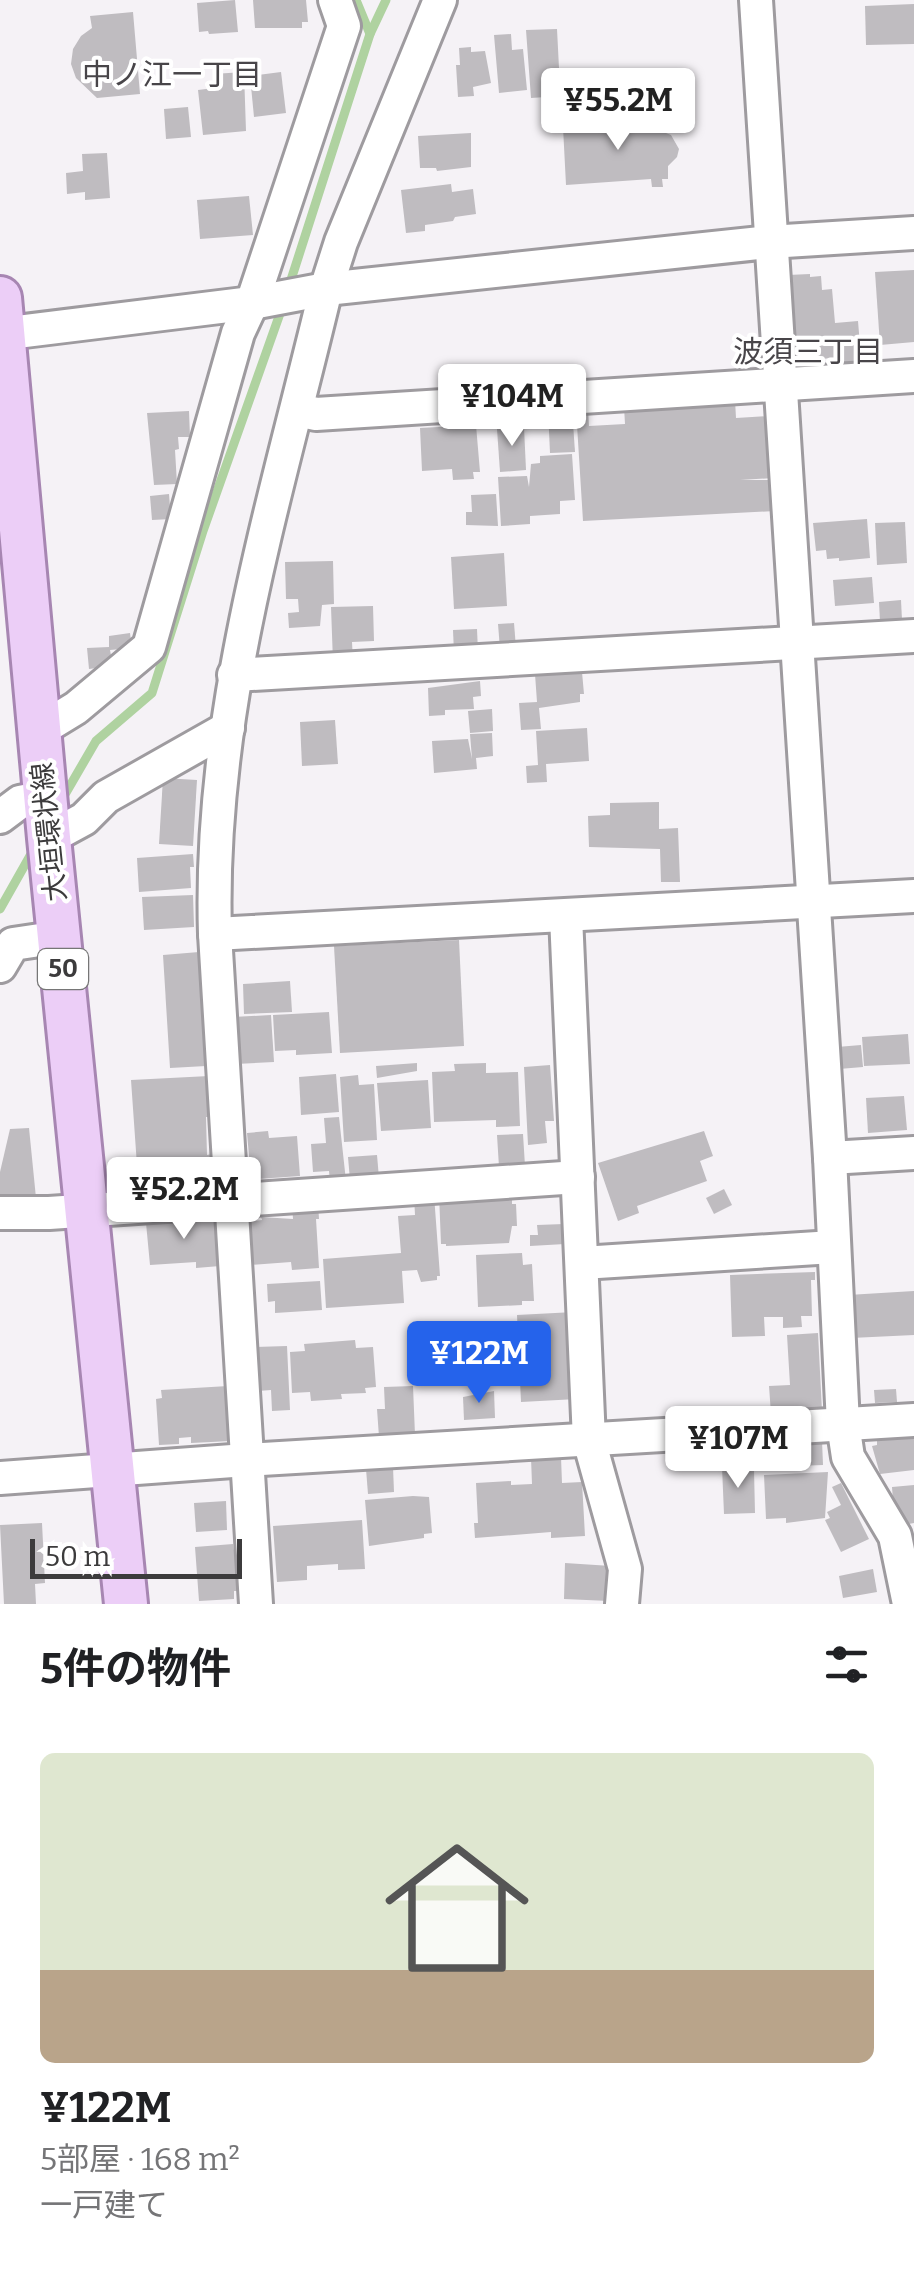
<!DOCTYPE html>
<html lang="ja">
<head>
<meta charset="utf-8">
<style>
	:root { --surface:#fff; --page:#f2f2f2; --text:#202124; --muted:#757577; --line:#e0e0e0; --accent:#2563eb }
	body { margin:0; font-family:Bitter,"Noto Sans JP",serif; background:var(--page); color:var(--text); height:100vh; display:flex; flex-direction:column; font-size:38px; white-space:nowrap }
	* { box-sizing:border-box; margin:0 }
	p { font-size:32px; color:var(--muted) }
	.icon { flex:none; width:55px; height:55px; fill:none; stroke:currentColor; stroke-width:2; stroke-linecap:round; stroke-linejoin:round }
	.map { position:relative; height:1604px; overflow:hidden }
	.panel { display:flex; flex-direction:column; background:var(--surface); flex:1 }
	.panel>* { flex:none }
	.scale { position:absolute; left:30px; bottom:25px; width:212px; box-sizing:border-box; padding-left:10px; border:5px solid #3c3b3c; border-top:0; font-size:28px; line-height:35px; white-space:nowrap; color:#3c3b3c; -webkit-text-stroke:8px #fff; paint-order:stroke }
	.price { position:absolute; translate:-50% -85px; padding:0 22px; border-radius:10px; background:#fff; color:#222; font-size:32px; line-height:65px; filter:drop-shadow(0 2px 5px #0008) }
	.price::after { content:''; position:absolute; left:50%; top:60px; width:30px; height:22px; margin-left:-15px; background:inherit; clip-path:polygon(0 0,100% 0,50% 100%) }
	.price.selected { background:var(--accent); color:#fff }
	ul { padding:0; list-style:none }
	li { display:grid; align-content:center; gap:20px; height:530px; padding:0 40px }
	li+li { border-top:2px solid var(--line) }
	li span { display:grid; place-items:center; height:310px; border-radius:15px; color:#555 }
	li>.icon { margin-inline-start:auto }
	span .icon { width:180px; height:180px; fill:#fffc; stroke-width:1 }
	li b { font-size:42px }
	h2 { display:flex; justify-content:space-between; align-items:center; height:120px; padding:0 40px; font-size:42px }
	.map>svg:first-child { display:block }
</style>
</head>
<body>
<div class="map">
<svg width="914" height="1604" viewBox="0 0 914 1604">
	<rect width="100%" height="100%" fill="#f5f2f6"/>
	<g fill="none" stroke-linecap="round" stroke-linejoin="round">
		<!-- stream -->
		<g stroke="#afd2a0" stroke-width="9">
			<path d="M 356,0 L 370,34"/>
			<path d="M 289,286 L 370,34 L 386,0"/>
			<path d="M 60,803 L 96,741 L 152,693 L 203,531 L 283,305"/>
			<path d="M 0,909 L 35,847"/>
		</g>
	</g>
	<!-- building -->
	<g fill="#bfbcc0">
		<path d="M 235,0 L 238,32 L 209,34 L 208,31 L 199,32 L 197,3 Z"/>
		<path d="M 253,0 L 306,0 L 308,22 L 302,22 L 302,28 L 255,28 Z"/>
		<path d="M 914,4 L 914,44 L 866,45 L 865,6 Z"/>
		<path d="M 133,12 L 140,94 L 97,98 L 76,78 L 71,64 L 73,49 L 81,36 L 92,28 L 90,16 Z"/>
		<path d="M 557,29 L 559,68 L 548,69 L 548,72 L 559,71 L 561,96 L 531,98 L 526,30 Z"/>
		<path d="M 511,34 L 512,50 L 523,49 L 527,90 L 499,93 L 494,35 Z"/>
		<path d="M 471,47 L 471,52 L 485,51 L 491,83 L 473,87 L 474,96 L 458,97 L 456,65 L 460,65 L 459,48 Z"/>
		<path d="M 244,72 L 246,131 L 203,135 L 198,90 L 214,88 L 213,74 Z"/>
		<path d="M 281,72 L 286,113 L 254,117 L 250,76 Z"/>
		<path d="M 188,107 L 191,137 L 166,139 L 164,109 Z"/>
		<path d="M 665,121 L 666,133 L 671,135 L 679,149 L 677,157 L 668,166 L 668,179 L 662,179 L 663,187 L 652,187 L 651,179 L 566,185 L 563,127 Z"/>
		<path d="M 471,133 L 471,167 L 437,171 L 436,168 L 420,168 L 418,136 Z"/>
		<path d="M 107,153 L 110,198 L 85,200 L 85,192 L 67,194 L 66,173 L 83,171 L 82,154 Z"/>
		<path d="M 451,184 L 452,192 L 473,189 L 476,214 L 455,217 L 453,221 L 425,225 L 425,231 L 406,233 L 401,190 Z"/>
		<path d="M 249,196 L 253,235 L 200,239 L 197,200 Z"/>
		<path d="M 914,270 L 914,342 L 880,345 L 875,272 Z"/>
		<path d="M 810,274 L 810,277 L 821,276 L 822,290 L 832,289 L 835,323 L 858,321 L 862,370 L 833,373 L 832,358 L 789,362 L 788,275 Z"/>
		<path d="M 735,400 L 736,418 L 770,416 L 774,478 L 740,480 L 774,480 L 775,511 L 583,521 L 576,409 L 588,408 L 589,426 L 625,424 L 624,407 Z"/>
		<path d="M 572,409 L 575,452 L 550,453 L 548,410 Z"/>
		<path d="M 189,411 L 190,437 L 178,437 L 179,449 L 175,450 L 177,484 L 154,485 L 147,413 Z"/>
		<path d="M 476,425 L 480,472 L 473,472 L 474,479 L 453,480 L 452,469 L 422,471 L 420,428 Z"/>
		<path d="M 524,427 L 526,470 L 500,472 L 497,429 Z"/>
		<path d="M 572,454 L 575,500 L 560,501 L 560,514 L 530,516 L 530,524 L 501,526 L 498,477 L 527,476 L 529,487 L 531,464 L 540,463 L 540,456 Z"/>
		<path d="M 169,494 L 171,519 L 152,520 L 150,496 Z"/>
		<path d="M 496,494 L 498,526 L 466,525 L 466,512 L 472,512 L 471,495 Z"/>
		<path d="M 867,519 L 870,558 L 839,561 L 839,558 L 827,559 L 826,550 L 816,551 L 813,523 Z"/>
		<path d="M 905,522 L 907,563 L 877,565 L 875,523 Z"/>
		<path d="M 504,553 L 507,606 L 454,609 L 451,557 Z"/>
		<path d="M 333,561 L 334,604 L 322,605 L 320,626 L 289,628 L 288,613 L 299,612 L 298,599 L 286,599 L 285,562 Z"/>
		<path d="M 872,577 L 874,603 L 835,606 L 833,580 Z"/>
		<path d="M 901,600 L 902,620 L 880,622 L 879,602 Z"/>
		<path d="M 373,606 L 374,641 L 352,642 L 353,661 L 333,662 L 331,607 Z"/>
		<path d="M 514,623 L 516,648 L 500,649 L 498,624 Z"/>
		<path d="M 477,629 L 478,652 L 454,653 L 453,630 Z"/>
		<path d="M 130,633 L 132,648 L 110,650 L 112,661 L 104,662 L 104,667 L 89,669 L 87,648 L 109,647 L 109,636 Z"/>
		<path d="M 582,672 L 584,694 L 580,694 L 580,702 L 539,708 L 541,729 L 521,730 L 519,703 L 537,702 L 535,674 Z"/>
		<path d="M 480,681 L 481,696 L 473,697 L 474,709 L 445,710 L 445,715 L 429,716 L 428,688 Z"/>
		<path d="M 492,709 L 493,731 L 470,733 L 468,711 Z"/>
		<path d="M 335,720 L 338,764 L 302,766 L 300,722 Z"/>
		<path d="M 587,728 L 589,761 L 546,764 L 547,782 L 527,783 L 526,766 L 538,765 L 536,731 Z"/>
		<path d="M 492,733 L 493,756 L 476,758 L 477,769 L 434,773 L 432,741 L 468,739 L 472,759 L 470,734 Z"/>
		<path d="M 163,778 L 197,780 L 193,846 L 159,844 Z"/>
		<path d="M 659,802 L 659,829 L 678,828 L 680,882 L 661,882 L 660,849 L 589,847 L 588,816 L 610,815 L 610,803 Z"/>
		<path d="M 193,854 L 194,867 L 190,867 L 191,888 L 139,892 L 137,858 Z"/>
		<path d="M 193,895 L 194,927 L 144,930 L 142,897 Z"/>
		<path d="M 459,940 L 464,1046 L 340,1053 L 334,946 Z"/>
		<path d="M 199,952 L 206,1066 L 170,1068 L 163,955 Z"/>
		<path d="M 290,981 L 292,1012 L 244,1014 L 243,984 Z"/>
		<path d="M 329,1012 L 332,1053 L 296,1055 L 296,1050 L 275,1051 L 273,1015 Z"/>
		<path d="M 271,1015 L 274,1062 L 236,1064 L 233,1017 Z"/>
		<path d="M 908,1034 L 910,1064 L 864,1066 L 862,1037 Z"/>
		<path d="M 861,1045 L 863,1067 L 839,1069 L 837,1047 Z"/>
		<path d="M 417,1063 L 417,1071 L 377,1078 L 376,1066 Z"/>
		<path d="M 486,1063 L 486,1073 L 518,1072 L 520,1126 L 496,1127 L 496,1120 L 434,1122 L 432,1072 L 455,1071 L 454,1064 Z"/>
		<path d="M 550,1065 L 554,1121 L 545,1121 L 547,1143 L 528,1145 L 524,1067 Z"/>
		<path d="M 336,1074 L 339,1112 L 301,1115 L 299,1077 Z"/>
		<path d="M 358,1075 L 359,1085 L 374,1084 L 377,1140 L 344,1142 L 340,1077 Z"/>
		<path d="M 209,1076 L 211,1117 L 206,1117 L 207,1155 L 212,1154 L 214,1190 L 139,1194 L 131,1080 Z"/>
		<path d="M 428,1080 L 431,1128 L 381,1131 L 377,1083 Z"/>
		<path d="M 904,1096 L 907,1130 L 868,1133 L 866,1098 Z"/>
		<path d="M 339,1117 L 346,1181 L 330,1182 L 329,1171 L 313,1172 L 311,1144 L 326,1143 L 324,1118 Z"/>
		<path d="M 29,1128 L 36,1198 L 0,1201 L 0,1172 L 10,1129 Z"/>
		<path d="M 268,1131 L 269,1138 L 297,1136 L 300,1176 L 258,1179 L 257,1167 L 250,1167 L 247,1133 Z"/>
		<path d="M 704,1131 L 713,1156 L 700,1161 L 707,1181 L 637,1206 L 639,1213 L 618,1221 L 598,1163 Z"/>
		<path d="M 523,1134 L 525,1166 L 499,1167 L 497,1135 Z"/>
		<path d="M 377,1155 L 379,1178 L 350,1180 L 348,1157 Z"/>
		<path d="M 724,1189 L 732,1205 L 714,1214 L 706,1198 Z"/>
		<path d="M 439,1194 L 512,1194 L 512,1204 L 516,1204 L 517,1226 L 512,1226 L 509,1243 L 446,1246 L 446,1244 L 441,1244 Z"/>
		<path d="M 434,1195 L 440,1276 L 437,1276 L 437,1280 L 421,1282 L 417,1270 L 402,1271 L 404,1303 L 326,1308 L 323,1259 L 401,1253 L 398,1216 L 415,1215 L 414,1196 Z"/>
		<path d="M 318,1203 L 319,1219 L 316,1219 L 319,1268 L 292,1270 L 291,1262 L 249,1265 L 246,1222 L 262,1220 L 261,1217 L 293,1219 L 292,1205 Z"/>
		<path d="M 216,1217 L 220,1266 L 196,1268 L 196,1262 L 150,1265 L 146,1223 Z"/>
		<path d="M 564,1224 L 565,1244 L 530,1246 L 530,1235 L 538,1235 L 537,1225 Z"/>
		<path d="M 522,1253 L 523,1265 L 532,1264 L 534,1301 L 522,1301 L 522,1305 L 478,1307 L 476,1255 Z"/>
		<path d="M 815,1272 L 815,1280 L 811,1280 L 812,1316 L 801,1316 L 802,1327 L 783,1328 L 783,1317 L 764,1317 L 765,1336 L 732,1337 L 730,1275 Z"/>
		<path d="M 320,1281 L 322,1310 L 275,1313 L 275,1301 L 268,1302 L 267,1284 Z"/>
		<path d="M 914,1291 L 914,1335 L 851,1338 L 848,1295 Z"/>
		<path d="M 574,1312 L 577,1399 L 521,1402 L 517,1315 Z"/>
		<path d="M 818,1333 L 822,1411 L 771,1414 L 769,1386 L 790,1385 L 787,1335 Z"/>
		<path d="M 355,1340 L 356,1348 L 373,1347 L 376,1387 L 365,1388 L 366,1393 L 341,1394 L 342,1399 L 311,1401 L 310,1392 L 292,1393 L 290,1352 L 305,1351 L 304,1344 Z"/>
		<path d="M 287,1346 L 290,1410 L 272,1411 L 271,1390 L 258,1391 L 255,1347 Z"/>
		<path d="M 228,1386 L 231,1441 L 191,1443 L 191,1437 L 179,1438 L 179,1444 L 159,1445 L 156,1399 L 162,1398 L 161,1390 Z"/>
		<path d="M 413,1386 L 415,1435 L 379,1437 L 377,1409 L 385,1409 L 384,1387 Z"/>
		<path d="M 896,1389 L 897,1402 L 875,1403 L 874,1390 Z"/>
		<path d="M 494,1391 L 495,1418 L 464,1420 L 463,1397 Z"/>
		<path d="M 914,1436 L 914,1470 L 880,1474 L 872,1446 L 877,1445 L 877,1440 Z"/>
		<path d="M 822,1441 L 823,1465 L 797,1466 L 796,1442 Z"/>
		<path d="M 752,1444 L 754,1466 L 734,1467 L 732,1446 Z"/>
		<path d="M 561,1457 L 562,1483 L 582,1482 L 585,1536 L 551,1538 L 551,1532 L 475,1538 L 474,1523 L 478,1523 L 476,1483 L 511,1481 L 511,1485 L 532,1484 L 531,1458 Z"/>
		<path d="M 731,1466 L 731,1471 L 754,1470 L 755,1513 L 724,1514 L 722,1467 Z"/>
		<path d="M 393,1467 L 394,1492 L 368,1494 L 366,1469 Z"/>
		<path d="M 828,1472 L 825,1518 L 786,1523 L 786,1518 L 766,1519 L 764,1475 Z"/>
		<path d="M 841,1483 L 869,1539 L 841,1552 L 825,1520 L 830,1518 L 827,1512 L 841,1505 L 832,1487 Z"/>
		<path d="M 914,1485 L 914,1523 L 903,1525 L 893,1501 L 892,1487 Z"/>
		<path d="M 413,1496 L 429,1497 L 432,1533 L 424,1534 L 424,1538 L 369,1546 L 365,1500 Z"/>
		<path d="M 226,1501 L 227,1530 L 196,1532 L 194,1503 Z"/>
		<path d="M 362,1520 L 365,1569 L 338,1570 L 338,1564 L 307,1566 L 307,1580 L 277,1582 L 273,1526 Z"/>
		<path d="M 42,1523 L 45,1583 L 35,1584 L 36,1604 L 4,1604 L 0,1525 Z"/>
		<path d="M 233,1544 L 240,1591 L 234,1591 L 234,1599 L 199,1601 L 195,1547 Z"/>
		<path d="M 565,1563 L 611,1566 L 609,1601 L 564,1599 Z"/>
		<path d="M 873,1569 L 877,1592 L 843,1598 L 839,1576 Z"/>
	</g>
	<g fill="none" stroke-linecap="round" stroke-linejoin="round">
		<!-- minor casing -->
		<g stroke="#9e9b9f" stroke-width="38">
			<g id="minor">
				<path d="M 756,0 L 830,1158 L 843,1424 L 848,1457 L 895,1536 L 909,1604"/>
				<path d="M 0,334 L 252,303 L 326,289 L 769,242 L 914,233"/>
				<path d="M 297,410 L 316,414 L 914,376"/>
				<path d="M 234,675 L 914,636"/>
				<path d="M 40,730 L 76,708 L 149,647 L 238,333 L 252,303 L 344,26 L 335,0"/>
				<path d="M 0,817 L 20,802 L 45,797"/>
				<path d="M 49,838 L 84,819 L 106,797 L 228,728"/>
				<path d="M 566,916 L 589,1440 L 625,1569 L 622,1604"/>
				<path d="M 215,934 L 914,896"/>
				<path d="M 0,966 L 13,944 L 60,937"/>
				<path d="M 830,1158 L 914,1153"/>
				<path d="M 0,1213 L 49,1213 L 578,1177"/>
				<path d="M 582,1263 L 833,1247"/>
				<path d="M 0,1478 L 246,1460 L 914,1420"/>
				<path d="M 256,1604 L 215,934 C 208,710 275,503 326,289 L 341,242 L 440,0"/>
			</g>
		</g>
		<!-- major casing -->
		<g stroke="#a786b2" stroke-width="48">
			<path id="major" d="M 0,298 L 49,838 L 126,1604"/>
		</g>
		<!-- minor -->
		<use href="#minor" stroke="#fff" stroke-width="32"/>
		<!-- major -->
		<use href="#major" stroke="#eccef7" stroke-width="42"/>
	</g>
	<g text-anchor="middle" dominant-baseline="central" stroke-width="8" stroke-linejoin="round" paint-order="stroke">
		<!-- shield labels -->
		<rect fill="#fff" stroke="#767676" stroke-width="2.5" x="38" y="949" width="50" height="40" rx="8"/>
		<g font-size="25" font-weight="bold" fill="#3c3b3c">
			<text x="63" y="969">50</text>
		</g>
		<!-- street labels -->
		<g font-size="28" fill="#3c3b3c" stroke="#fff">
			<text transform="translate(49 832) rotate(-96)">大垣環状線</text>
		</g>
		<!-- neighbourhood labels -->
		<g font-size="30" fill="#484549" stroke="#fff">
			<text x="172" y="75">中ノ江一丁目</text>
			<text x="808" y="352">波須三丁目</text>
		</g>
	</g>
</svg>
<div class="scale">50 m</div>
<b class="price" style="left:618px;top:153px">¥55.2M</b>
<b class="price" style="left:512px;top:449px">¥104M</b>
<b class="price" style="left:184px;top:1242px">¥52.2M</b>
<b class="price selected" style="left:479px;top:1406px">¥122M</b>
<b class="price" style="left:738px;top:1491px">¥107M</b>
</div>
<section class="panel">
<h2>5件の物件<svg class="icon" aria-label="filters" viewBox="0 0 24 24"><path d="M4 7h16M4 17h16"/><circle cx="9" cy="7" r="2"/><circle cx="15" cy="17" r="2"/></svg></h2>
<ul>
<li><span style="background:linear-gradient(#dfe7d0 70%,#b9a48a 0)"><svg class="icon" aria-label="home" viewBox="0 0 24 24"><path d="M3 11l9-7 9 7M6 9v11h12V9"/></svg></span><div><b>¥122M</b><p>5部屋 · 168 m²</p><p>一戸建て</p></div></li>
</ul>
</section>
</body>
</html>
